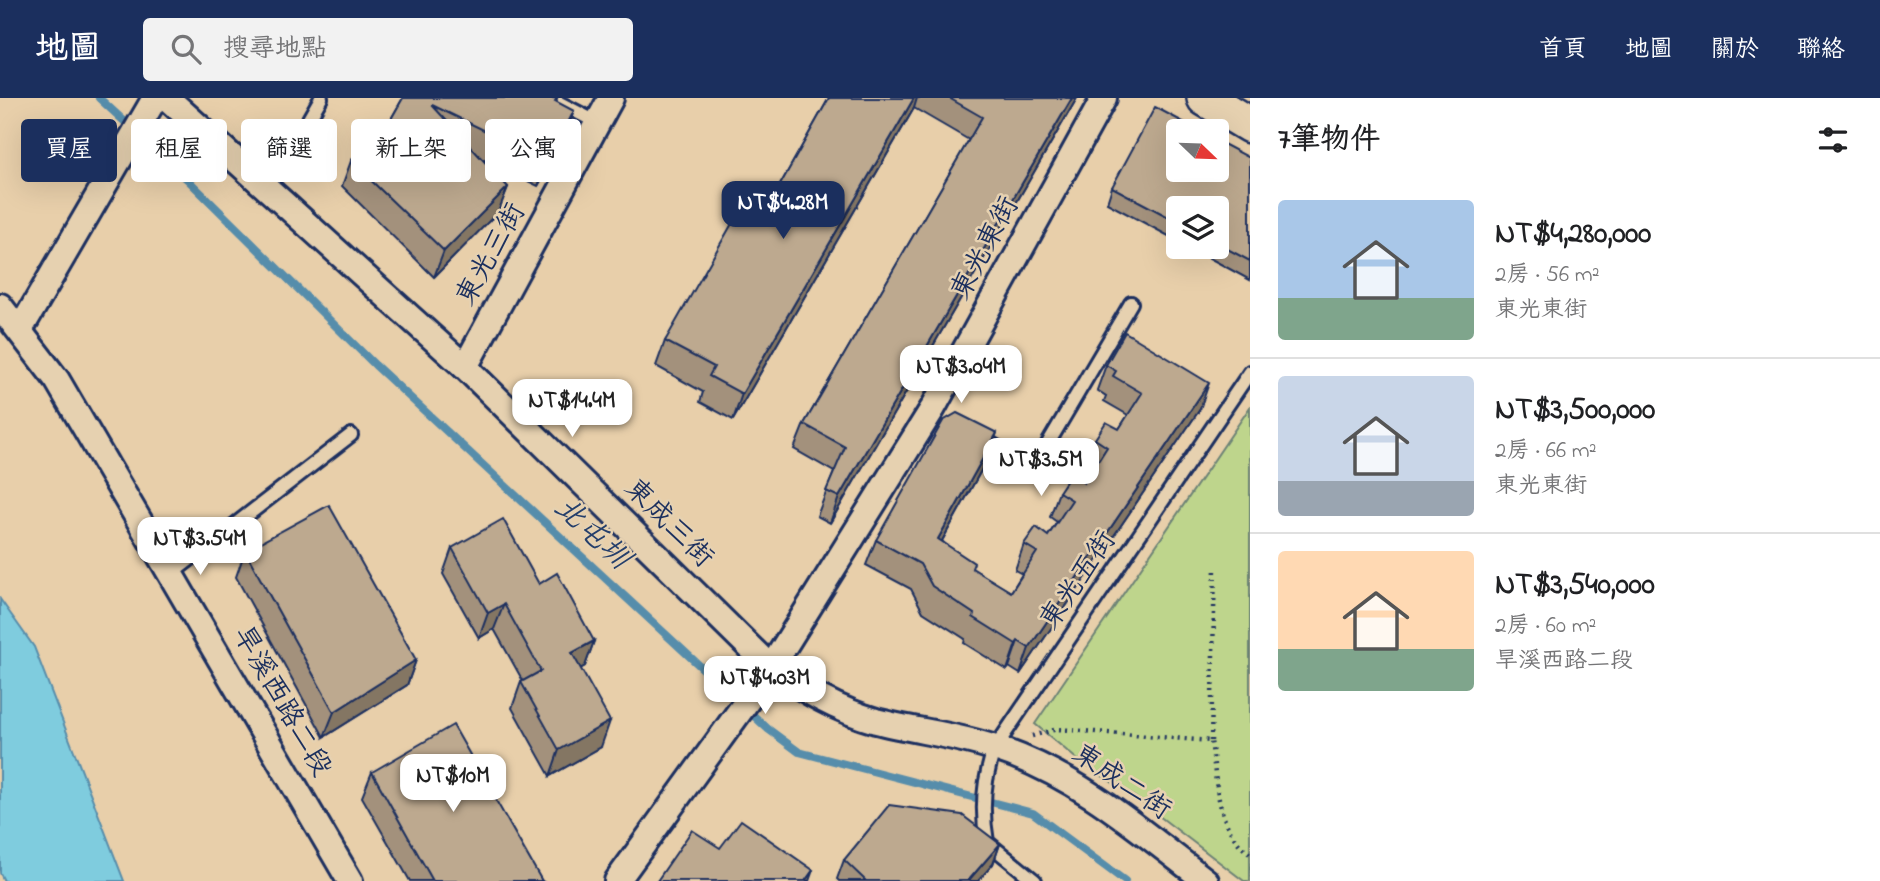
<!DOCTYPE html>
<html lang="zh-TW">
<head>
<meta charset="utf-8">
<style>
	:root { --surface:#fff; --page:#f2f2f2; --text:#202124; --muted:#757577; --line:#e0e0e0; --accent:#1b2f5e }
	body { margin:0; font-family:"Indie Flower","LXGW WenKai TC",sans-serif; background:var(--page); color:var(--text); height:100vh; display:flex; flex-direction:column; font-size:26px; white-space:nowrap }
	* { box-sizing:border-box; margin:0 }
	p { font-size:23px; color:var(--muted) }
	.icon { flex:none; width:38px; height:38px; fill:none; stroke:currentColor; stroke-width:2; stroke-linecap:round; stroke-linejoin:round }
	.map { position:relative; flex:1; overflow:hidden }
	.details { display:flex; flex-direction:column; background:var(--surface); width:630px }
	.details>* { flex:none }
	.hud { position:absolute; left:21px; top:21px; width:665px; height:63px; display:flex; gap:14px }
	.needle { width:46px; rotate:113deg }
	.fabs { position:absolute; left:1166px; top:21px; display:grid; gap:14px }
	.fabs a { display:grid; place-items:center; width:63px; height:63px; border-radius:7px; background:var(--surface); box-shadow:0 7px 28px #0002; font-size:35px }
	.price { position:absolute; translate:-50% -60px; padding:0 16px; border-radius:14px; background:#fff; color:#222; font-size:23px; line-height:46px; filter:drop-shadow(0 2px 4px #0008) }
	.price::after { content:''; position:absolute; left:50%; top:42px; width:21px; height:16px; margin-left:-10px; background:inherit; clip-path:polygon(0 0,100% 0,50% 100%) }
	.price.on { background:var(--accent); color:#fff }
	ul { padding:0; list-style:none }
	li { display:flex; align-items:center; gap:21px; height:175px; padding:0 28px }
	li+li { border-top:2px solid var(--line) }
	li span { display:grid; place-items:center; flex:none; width:196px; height:140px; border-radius:7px; color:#555 }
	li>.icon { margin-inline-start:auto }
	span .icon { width:84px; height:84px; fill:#fffc; stroke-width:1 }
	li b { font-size:30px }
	h2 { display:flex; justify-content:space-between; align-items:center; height:84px; padding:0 28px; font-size:30px }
	.pill { padding:0 24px; border-radius:7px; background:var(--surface); box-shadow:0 7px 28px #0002; font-size:24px; line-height:63px }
	.pill.on { background:var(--accent); color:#fff }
	header { display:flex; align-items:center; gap:42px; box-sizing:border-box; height:98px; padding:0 35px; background:var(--accent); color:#fff }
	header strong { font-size:33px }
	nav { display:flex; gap:38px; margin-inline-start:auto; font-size:24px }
	.search { width:490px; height:63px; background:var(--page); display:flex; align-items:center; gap:18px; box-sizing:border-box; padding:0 24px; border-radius:7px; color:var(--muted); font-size:26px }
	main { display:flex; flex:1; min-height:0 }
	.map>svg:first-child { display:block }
</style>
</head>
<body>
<header>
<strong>地圖</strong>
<div class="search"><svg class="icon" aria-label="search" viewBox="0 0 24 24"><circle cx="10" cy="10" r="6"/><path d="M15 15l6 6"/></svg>搜尋地點</div>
<nav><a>首頁</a><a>地圖</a><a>關於</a><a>聯絡</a></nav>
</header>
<main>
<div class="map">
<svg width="1250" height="783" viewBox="0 0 1250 783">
	<rect width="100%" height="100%" fill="#e8cfaa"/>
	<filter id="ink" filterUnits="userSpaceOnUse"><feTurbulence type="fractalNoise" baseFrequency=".0143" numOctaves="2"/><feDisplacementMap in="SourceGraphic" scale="14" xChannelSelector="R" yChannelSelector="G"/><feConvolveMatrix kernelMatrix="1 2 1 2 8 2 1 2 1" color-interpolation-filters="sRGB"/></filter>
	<g filter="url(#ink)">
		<!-- green -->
		<path fill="#bed58c" stroke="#6c8275" stroke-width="2" d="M 1250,309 L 1250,783 L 1244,783 L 1133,698 L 1079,663 L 1035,626 Z"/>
		<!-- water -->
		<path fill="#7fccde" stroke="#578dab" stroke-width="2" d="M 0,501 L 34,549 L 124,783 L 4,783 L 0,775 Z"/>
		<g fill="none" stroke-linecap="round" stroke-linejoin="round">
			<!-- stream -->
			<path stroke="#578dab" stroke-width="8" d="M 99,0 L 187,81 L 375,267 L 768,631 L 799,654 L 1033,715 L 1125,783"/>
			<!-- lane casing -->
			<g stroke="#1b2f5e" stroke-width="18">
				<g id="lane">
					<path d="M 550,0 L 598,25"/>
					<path d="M 309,21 L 321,0"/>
					<path d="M 980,339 L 1033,371 L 1131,205"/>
					<path d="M 171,476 L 351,337"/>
					<path d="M 1035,783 L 987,744 C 981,711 983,681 995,650 L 1250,274"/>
				</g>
			</g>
			<!-- street casing -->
			<g stroke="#1b2f5e" stroke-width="30">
				<g id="street">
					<path d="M 167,0 L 465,269 L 771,570 C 804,592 837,612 876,623 C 915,633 957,637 995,650 C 1076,676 1140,732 1206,783"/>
					<path d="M 0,208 L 57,282 L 350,783"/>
					<path d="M 20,232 L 155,0"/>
					<path d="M 465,269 L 611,0"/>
					<path d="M 617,783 L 771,570 L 933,310 L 1104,0"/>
				</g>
			</g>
			<!-- secondary casing -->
			<g stroke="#1b2f5e" stroke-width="40">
				<path id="secondary" d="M 1205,0 L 1250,27"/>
			</g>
			<!-- path -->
			<g stroke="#1b2f5e" stroke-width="4.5" stroke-dasharray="2 5" stroke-linecap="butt">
				<path d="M 1032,638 L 1057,631 L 1211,643 C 1217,682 1215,730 1250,756"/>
				<path d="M 1211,643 L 1215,469"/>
			</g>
			<!-- lane -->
			<use href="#lane" stroke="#e6d1b0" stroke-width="12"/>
			<!-- street -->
			<use href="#street" stroke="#e6d1b0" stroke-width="24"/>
			<!-- secondary -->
			<use href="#secondary" stroke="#e6d1b0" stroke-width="35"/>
		</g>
		<!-- wall -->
		<g fill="#a3917b" stroke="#1b2f5e" stroke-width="2">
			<path d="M 403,0 L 557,0 L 556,4 L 565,39 L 538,88 L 482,61 L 508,89 L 498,114 L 434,179 L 342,88 L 351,63 L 383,35 Z"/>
			<path d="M 829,0 L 1077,0 L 830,425 L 817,418 L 834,374 L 794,351 L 804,326 L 969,42 L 914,10 L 733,322 L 700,304 L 703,294 L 656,268 L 665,243 L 766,112 Z"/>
			<path d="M 1250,60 L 1250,182 L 1189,149 L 1216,149 L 1216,110 L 1178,110 L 1178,143 L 1107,105 L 1112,89 Z"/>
			<path d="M 1106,267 L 1200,311 L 1020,576 L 1009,569 L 1007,572 L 964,545 L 965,541 L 923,514 L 911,491 L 866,467 L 876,442 L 988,360 L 942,443 L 972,471 L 1011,494 L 1022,476 L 1015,472 L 1024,446 L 1048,438 L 1057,424 L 1050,419 L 1059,394 L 1084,385 L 1093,371 L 1085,366 L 1095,341 L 1119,331 L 1128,317 L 1104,303 L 1106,298 L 1097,292 Z"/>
			<path d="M 452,450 L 539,486 L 594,543 L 585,568 L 580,571 L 601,649 L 550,678 L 512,610 L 521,584 L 523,583 L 494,531 L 479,540 L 443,476 Z"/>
			<path d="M 245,453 L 416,562 L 407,587 L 324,639 L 236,479 Z"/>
			<path d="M 372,674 L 542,783 L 410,783 L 362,699 Z"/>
			<path d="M 1000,746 L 993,766 L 978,783 L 839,783 L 837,781 L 844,762 Z"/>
		</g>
		<!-- shaded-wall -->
		<g fill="#847664" stroke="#1b2f5e" stroke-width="2">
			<path d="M 914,0 L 917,0 L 914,10 L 733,322 L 742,296 Z"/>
			<path d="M 1072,0 L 1077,0 L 830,425 L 839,399 Z"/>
			<path d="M 574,13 L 565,39 L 538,88 L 548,63 Z"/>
			<path d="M 508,89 L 498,114 L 434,179 L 444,153 Z"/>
			<path d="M 1209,285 L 1200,311 L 1020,576 L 1029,550 Z"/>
			<path d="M 997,335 L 988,360 L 929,466 L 938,441 Z"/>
			<path d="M 504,506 L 494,531 L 479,540 L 488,515 Z"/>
			<path d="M 594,543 L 585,568 L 562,581 L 572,555 Z"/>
			<path d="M 1018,543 L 1009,569 L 1007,572 L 1016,546 Z"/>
			<path d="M 416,562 L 407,587 L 324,639 L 334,614 Z"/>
			<path d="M 610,623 L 601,649 L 550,678 L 559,652 Z"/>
			<path d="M 1000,746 L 993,766 L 978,783 L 968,783 Z"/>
			<path d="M 813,772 L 809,783 L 805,783 Z"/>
		</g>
		<!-- building -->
		<g fill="#bda98f" stroke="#1b2f5e" stroke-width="2">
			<path d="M 403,0 L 557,0 L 555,3 L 574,13 L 548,63 L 432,7 L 508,89 L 444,153 L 351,63 L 368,38 L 373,41 L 380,32 L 383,35 Z"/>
			<path d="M 829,0 L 914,0 L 742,296 L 709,278 L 714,269 L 665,243 L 746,101 L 766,112 Z"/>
			<path d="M 949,0 L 1072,0 L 839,399 L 826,393 L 845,349 L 804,326 L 982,19 Z"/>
			<path d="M 1155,9 L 1200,33 L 1178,33 L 1178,72 L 1216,72 L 1216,42 L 1250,60 L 1250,163 L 1216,145 L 1216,110 L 1178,110 L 1178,124 L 1112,89 Z"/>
			<path d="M 1125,234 L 1209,285 L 1029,550 L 1018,543 L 1016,546 L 973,519 L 974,516 L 932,488 L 920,466 L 876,442 L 943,323 L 957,315 L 997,335 L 938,441 L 974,465 L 972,470 L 1011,494 L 1037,454 L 1024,446 L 1036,429 L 1048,438 L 1072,402 L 1059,394 L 1071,376 L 1084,385 L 1107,349 L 1095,341 L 1106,324 L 1119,331 L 1142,295 L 1113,278 L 1116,273 L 1106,267 Z"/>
			<path d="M 329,407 L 416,562 L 334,614 L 245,453 Z"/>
			<path d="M 503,421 L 539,486 L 557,475 L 594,543 L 572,555 L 610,623 L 559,652 L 521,584 L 541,573 L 504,506 L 488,515 L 452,450 Z"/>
			<path d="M 453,627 L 542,783 L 433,783 L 372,674 Z"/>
			<path d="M 889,707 L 962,717 L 1000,746 L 968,783 L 866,783 L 844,762 Z"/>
			<path d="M 741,722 L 813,772 L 805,783 L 657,783 L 692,732 L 720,750 Z"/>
		</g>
	</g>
	<g text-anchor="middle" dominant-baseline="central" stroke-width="5" stroke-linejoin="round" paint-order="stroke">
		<!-- street labels -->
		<g font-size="28" fill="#1b2f5e" stroke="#e6d1b0">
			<text transform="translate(986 151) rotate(-62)">東光東街</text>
			<text transform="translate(492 157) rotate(-61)">東光三街</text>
			<text transform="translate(668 426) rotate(45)">東成三街</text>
			<text transform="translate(1079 483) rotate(-56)">東光五街</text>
			<text transform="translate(281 604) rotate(60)">旱溪西路二段</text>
			<text transform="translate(1121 685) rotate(34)">東成二街</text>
		</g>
		<!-- water labels -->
		<g font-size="30" font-style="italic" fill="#253f6b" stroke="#e6d1b0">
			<text transform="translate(591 436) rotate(43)">北屯圳</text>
		</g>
	</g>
</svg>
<div class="fabs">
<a><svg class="needle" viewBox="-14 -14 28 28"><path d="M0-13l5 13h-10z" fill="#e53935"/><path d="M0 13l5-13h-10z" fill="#757577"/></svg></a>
<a><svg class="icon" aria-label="layers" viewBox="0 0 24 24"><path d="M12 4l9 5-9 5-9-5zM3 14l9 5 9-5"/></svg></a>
</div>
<b class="price on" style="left:783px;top:143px">NT$4.28M</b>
<b class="price" style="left:961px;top:307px">NT$3.04M</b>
<b class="price" style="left:572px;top:341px">NT$14.4M</b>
<b class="price" style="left:1041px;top:400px">NT$3.5M</b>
<b class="price" style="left:200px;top:479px">NT$3.54M</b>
<b class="price" style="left:765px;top:618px">NT$4.03M</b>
<b class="price" style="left:453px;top:716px">NT$10M</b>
<div class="hud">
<a class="pill on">買屋</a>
<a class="pill">租屋</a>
<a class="pill">篩選</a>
<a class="pill">新上架</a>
<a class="pill">公寓</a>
</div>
</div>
<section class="details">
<h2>7筆物件<svg class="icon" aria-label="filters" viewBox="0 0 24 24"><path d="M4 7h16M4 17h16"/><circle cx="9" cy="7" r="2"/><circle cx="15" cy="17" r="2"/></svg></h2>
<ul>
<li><span style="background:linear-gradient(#a9c7e8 70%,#7fa58c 0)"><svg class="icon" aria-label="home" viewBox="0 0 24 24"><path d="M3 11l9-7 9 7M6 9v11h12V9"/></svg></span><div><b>NT$4,280,000</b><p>2房 · 56 m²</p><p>東光東街</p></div></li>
<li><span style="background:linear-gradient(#c9d6e8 75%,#9aa5b1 0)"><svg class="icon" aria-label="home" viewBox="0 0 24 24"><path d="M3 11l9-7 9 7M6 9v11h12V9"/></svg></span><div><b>NT$3,500,000</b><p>2房 · 66 m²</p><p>東光東街</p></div></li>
<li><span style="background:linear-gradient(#ffd9b3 70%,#7fa58c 0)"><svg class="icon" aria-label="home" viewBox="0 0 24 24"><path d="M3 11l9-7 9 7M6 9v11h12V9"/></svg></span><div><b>NT$3,540,000</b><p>2房 · 60 m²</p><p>旱溪西路二段</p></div></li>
</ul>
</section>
</main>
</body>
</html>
